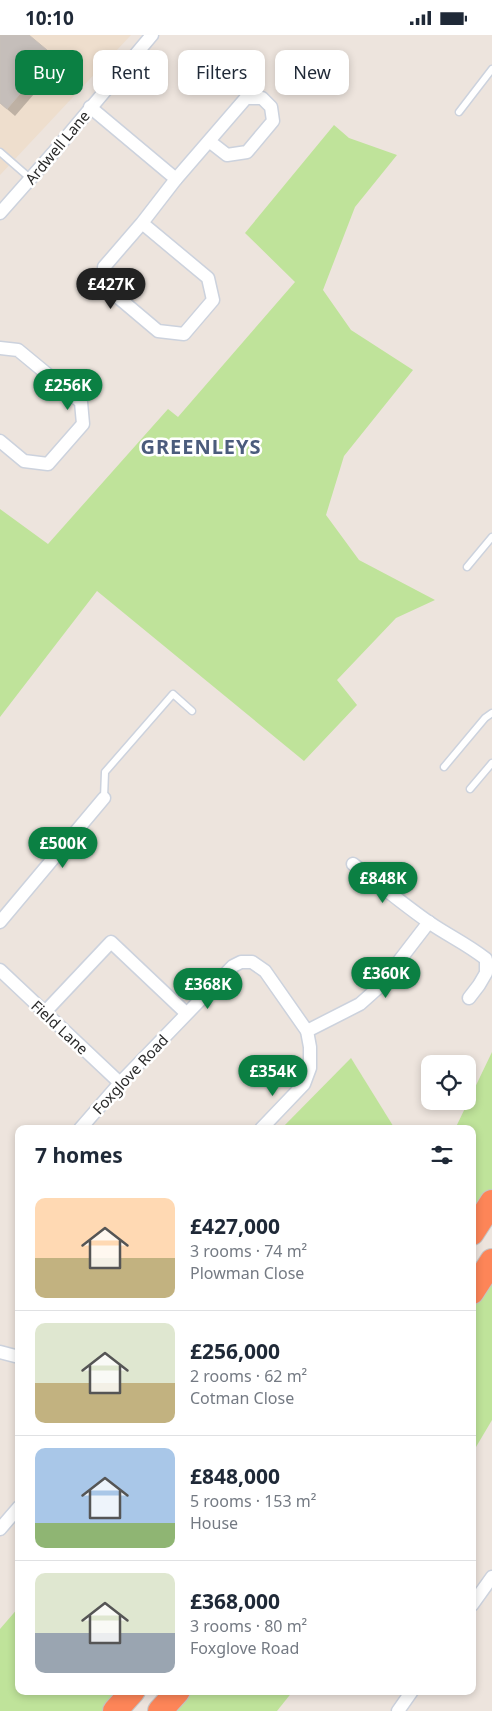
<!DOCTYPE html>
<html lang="en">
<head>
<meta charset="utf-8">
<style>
	:root { --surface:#fff; --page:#f2f2f3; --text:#1f2937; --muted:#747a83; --line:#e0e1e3; --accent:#0b8043 }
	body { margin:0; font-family:"Noto Sans",sans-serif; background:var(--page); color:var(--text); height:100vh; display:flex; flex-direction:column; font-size:19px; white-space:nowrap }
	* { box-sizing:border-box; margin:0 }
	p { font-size:16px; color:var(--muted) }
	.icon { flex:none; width:28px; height:28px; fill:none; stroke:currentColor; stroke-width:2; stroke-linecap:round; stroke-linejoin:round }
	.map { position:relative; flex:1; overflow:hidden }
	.sheet { position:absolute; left:15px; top:1090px; width:461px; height:570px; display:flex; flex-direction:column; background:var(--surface); border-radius:10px; box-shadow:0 2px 8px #0003 }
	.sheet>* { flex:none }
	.guide { position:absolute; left:15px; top:15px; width:462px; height:45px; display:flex; gap:10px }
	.controls { position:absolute; left:421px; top:1020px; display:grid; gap:10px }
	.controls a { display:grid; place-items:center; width:55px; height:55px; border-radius:10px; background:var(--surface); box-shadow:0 2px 8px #0003; font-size:25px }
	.price { position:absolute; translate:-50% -42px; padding:0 11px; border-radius:18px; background:var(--accent); color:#fff; font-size:16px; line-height:32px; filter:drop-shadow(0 1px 2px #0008) }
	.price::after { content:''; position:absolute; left:50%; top:30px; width:15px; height:11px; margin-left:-8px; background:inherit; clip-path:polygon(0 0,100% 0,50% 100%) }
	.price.active { background:#222; color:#fff }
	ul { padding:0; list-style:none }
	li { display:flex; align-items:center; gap:15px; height:125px; padding:0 20px }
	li+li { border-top:1px solid var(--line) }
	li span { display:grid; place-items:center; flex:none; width:140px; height:100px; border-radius:10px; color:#555 }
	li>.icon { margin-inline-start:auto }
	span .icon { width:60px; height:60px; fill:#fffc; stroke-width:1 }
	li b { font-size:21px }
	h2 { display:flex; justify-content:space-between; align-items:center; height:60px; padding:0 20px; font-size:21px }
	.chip { padding:0 18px; border-radius:10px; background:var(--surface); box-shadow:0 2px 8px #0003; font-size:18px; line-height:45px }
	.chip.active { background:var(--accent); color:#fff }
	.status { display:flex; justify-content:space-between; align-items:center; height:35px; padding:0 25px; background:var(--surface); direction:ltr }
	.status svg { height:14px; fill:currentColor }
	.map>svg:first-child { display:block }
</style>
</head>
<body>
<div class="status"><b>10:10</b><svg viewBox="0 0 49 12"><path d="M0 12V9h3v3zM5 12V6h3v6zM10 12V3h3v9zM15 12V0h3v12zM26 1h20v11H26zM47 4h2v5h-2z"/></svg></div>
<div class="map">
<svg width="492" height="1676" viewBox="0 0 492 1676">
	<rect width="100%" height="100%" fill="#ede4dd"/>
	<!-- education -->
	<path fill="#eedecd" d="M 0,0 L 131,0 L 0,140 Z"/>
	<!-- green -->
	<g fill="#bfe39a">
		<path d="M 334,90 L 349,103 L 397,120 L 355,172 L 323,255 L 351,295 L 413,335 L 344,421 L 326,480 L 359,525 L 435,565 L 396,583 L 337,645 L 357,670 L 304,726 L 97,556 L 0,682 L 0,474 L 48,509 L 168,374 L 178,382 L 295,247 L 245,198 Z"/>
		<path d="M 492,1017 L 492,1167 L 473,1198 L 472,1094 L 455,1094 Z"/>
		<path d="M 351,1023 L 395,1094 L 281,1094 Z"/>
		<path d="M 492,1226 L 492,1385 L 473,1417 L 473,1257 Z"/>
		<path d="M 19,1572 L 19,1656 L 133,1656 L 115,1676 L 0,1676 L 0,1594 Z"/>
		<path d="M 178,1656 L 293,1656 L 277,1676 L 160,1676 Z"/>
	</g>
	<!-- shadow -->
	<path fill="#0003" d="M 0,0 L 28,0 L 60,29 L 15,81 L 0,68 Z"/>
	<!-- building -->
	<path fill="#c5beba" stroke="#c8bfb7" d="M 0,0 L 29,0 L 53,20 L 7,74 L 0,68 Z"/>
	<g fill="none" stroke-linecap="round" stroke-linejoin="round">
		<!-- lane casing -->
		<g stroke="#ccd2dd" stroke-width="9">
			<g id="lane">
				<path d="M 459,77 L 492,34"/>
				<path d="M 0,117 L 31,144"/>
				<path d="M 467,532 L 492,502"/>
				<path d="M 444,732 L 485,683 L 492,678"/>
				<path d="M 470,754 L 492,728"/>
				<path d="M 104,763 L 105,737 L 173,659 L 192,676"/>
			</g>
		</g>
		<!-- street casing -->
		<g stroke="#ccd2dd" stroke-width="15">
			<g id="street">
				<path d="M 90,72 L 176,144 L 142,188 L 104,232 L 107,253 L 158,296 L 184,299 L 213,265 L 208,243 L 142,188"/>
				<path d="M 176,144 L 246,63 L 262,63 L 271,72 L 273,86 L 247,117 L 227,120 L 209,106"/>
				<path d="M 0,178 L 53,118 L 152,0"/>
				<path d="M 0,313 L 18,315 L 81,367 L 83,389 L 48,429 L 24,426 L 0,406"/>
				<path d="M 353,829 C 379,849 404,870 430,888 C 449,901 467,909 486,924 L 486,938 L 479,950 L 469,963"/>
				<path d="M 0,887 L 104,763"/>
				<path d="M 0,935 L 120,1048"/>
				<path d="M 45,977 L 111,907 L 186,978"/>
				<path d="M 307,996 L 360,969 L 379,952 L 429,887"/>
				<path d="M 80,1094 L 120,1048 L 233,931 L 241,927 L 252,927 L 265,936 L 307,996 L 310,1012 L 310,1033 L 304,1049 L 261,1094"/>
				<path d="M 0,1317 L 19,1322"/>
				<path d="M 0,1494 L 19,1472"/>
				<path d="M 472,1570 L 492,1542"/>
				<path d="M 398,1676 L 412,1656"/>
			</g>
		</g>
		<!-- highway casing -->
		<g stroke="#c4c4c4" stroke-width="26">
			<g id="highway">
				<path d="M 472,1198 L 492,1167"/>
				<path d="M 472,1257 L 492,1226"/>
				<path d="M 115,1676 L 133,1656"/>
				<path d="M 160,1676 L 178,1656"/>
			</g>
		</g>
		<!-- lane -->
		<use href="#lane" stroke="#fff" stroke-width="6"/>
		<!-- street -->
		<use href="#street" stroke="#fff" stroke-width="12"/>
		<!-- highway -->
		<use href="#highway" stroke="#fd8558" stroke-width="24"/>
	</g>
	<g text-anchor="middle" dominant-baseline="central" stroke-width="5" stroke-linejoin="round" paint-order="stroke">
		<!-- street labels -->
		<g font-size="15" fill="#2b2b2b" stroke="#fff">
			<text transform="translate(57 112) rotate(-50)">Ardwell Lane</text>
			<text transform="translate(60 992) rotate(43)">Field Lane</text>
			<text transform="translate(130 1039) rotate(-47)">Foxglove Road</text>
		</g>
		<!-- district labels -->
		<g font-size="20" font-weight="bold" letter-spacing="1" fill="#4b5c7c" stroke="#fff">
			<text x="201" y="411">GREENLEYS</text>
		</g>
	</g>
</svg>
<div class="controls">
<a><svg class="icon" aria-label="locate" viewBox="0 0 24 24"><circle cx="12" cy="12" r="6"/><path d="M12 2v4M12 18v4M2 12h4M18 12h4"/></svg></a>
</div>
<b class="price active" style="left:111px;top:275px">£427K</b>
<b class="price" style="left:68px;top:376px">£256K</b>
<b class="price" style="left:63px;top:834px">£500K</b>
<b class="price" style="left:383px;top:869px">£848K</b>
<b class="price" style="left:386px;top:964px">£360K</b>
<b class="price" style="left:208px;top:975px">£368K</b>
<b class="price" style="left:273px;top:1062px">£354K</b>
<div class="guide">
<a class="chip active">Buy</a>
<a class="chip">Rent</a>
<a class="chip">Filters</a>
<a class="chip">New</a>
</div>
<section class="sheet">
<h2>7 homes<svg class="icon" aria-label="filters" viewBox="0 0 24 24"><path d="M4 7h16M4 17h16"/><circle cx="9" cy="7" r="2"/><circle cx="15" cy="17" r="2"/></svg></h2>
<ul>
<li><span style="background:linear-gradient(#ffd9b3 60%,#c2b280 0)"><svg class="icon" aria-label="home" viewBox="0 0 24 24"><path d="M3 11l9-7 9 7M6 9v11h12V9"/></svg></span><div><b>£427,000</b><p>3 rooms · 74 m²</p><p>Plowman Close</p></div></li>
<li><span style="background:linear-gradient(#dfe7d0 60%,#c2b280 0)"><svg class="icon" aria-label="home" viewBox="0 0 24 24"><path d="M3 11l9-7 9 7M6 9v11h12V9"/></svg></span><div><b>£256,000</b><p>2 rooms · 62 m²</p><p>Cotman Close</p></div></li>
<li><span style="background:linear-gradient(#a9c7e8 75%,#8fb573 0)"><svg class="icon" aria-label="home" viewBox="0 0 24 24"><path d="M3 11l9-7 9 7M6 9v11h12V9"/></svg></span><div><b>£848,000</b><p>5 rooms · 153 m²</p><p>House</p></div></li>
<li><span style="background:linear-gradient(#dfe7d0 60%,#9aa5b1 0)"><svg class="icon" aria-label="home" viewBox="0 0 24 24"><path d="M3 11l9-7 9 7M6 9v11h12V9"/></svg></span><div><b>£368,000</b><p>3 rooms · 80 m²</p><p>Foxglove Road</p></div></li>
</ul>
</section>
</div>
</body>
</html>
